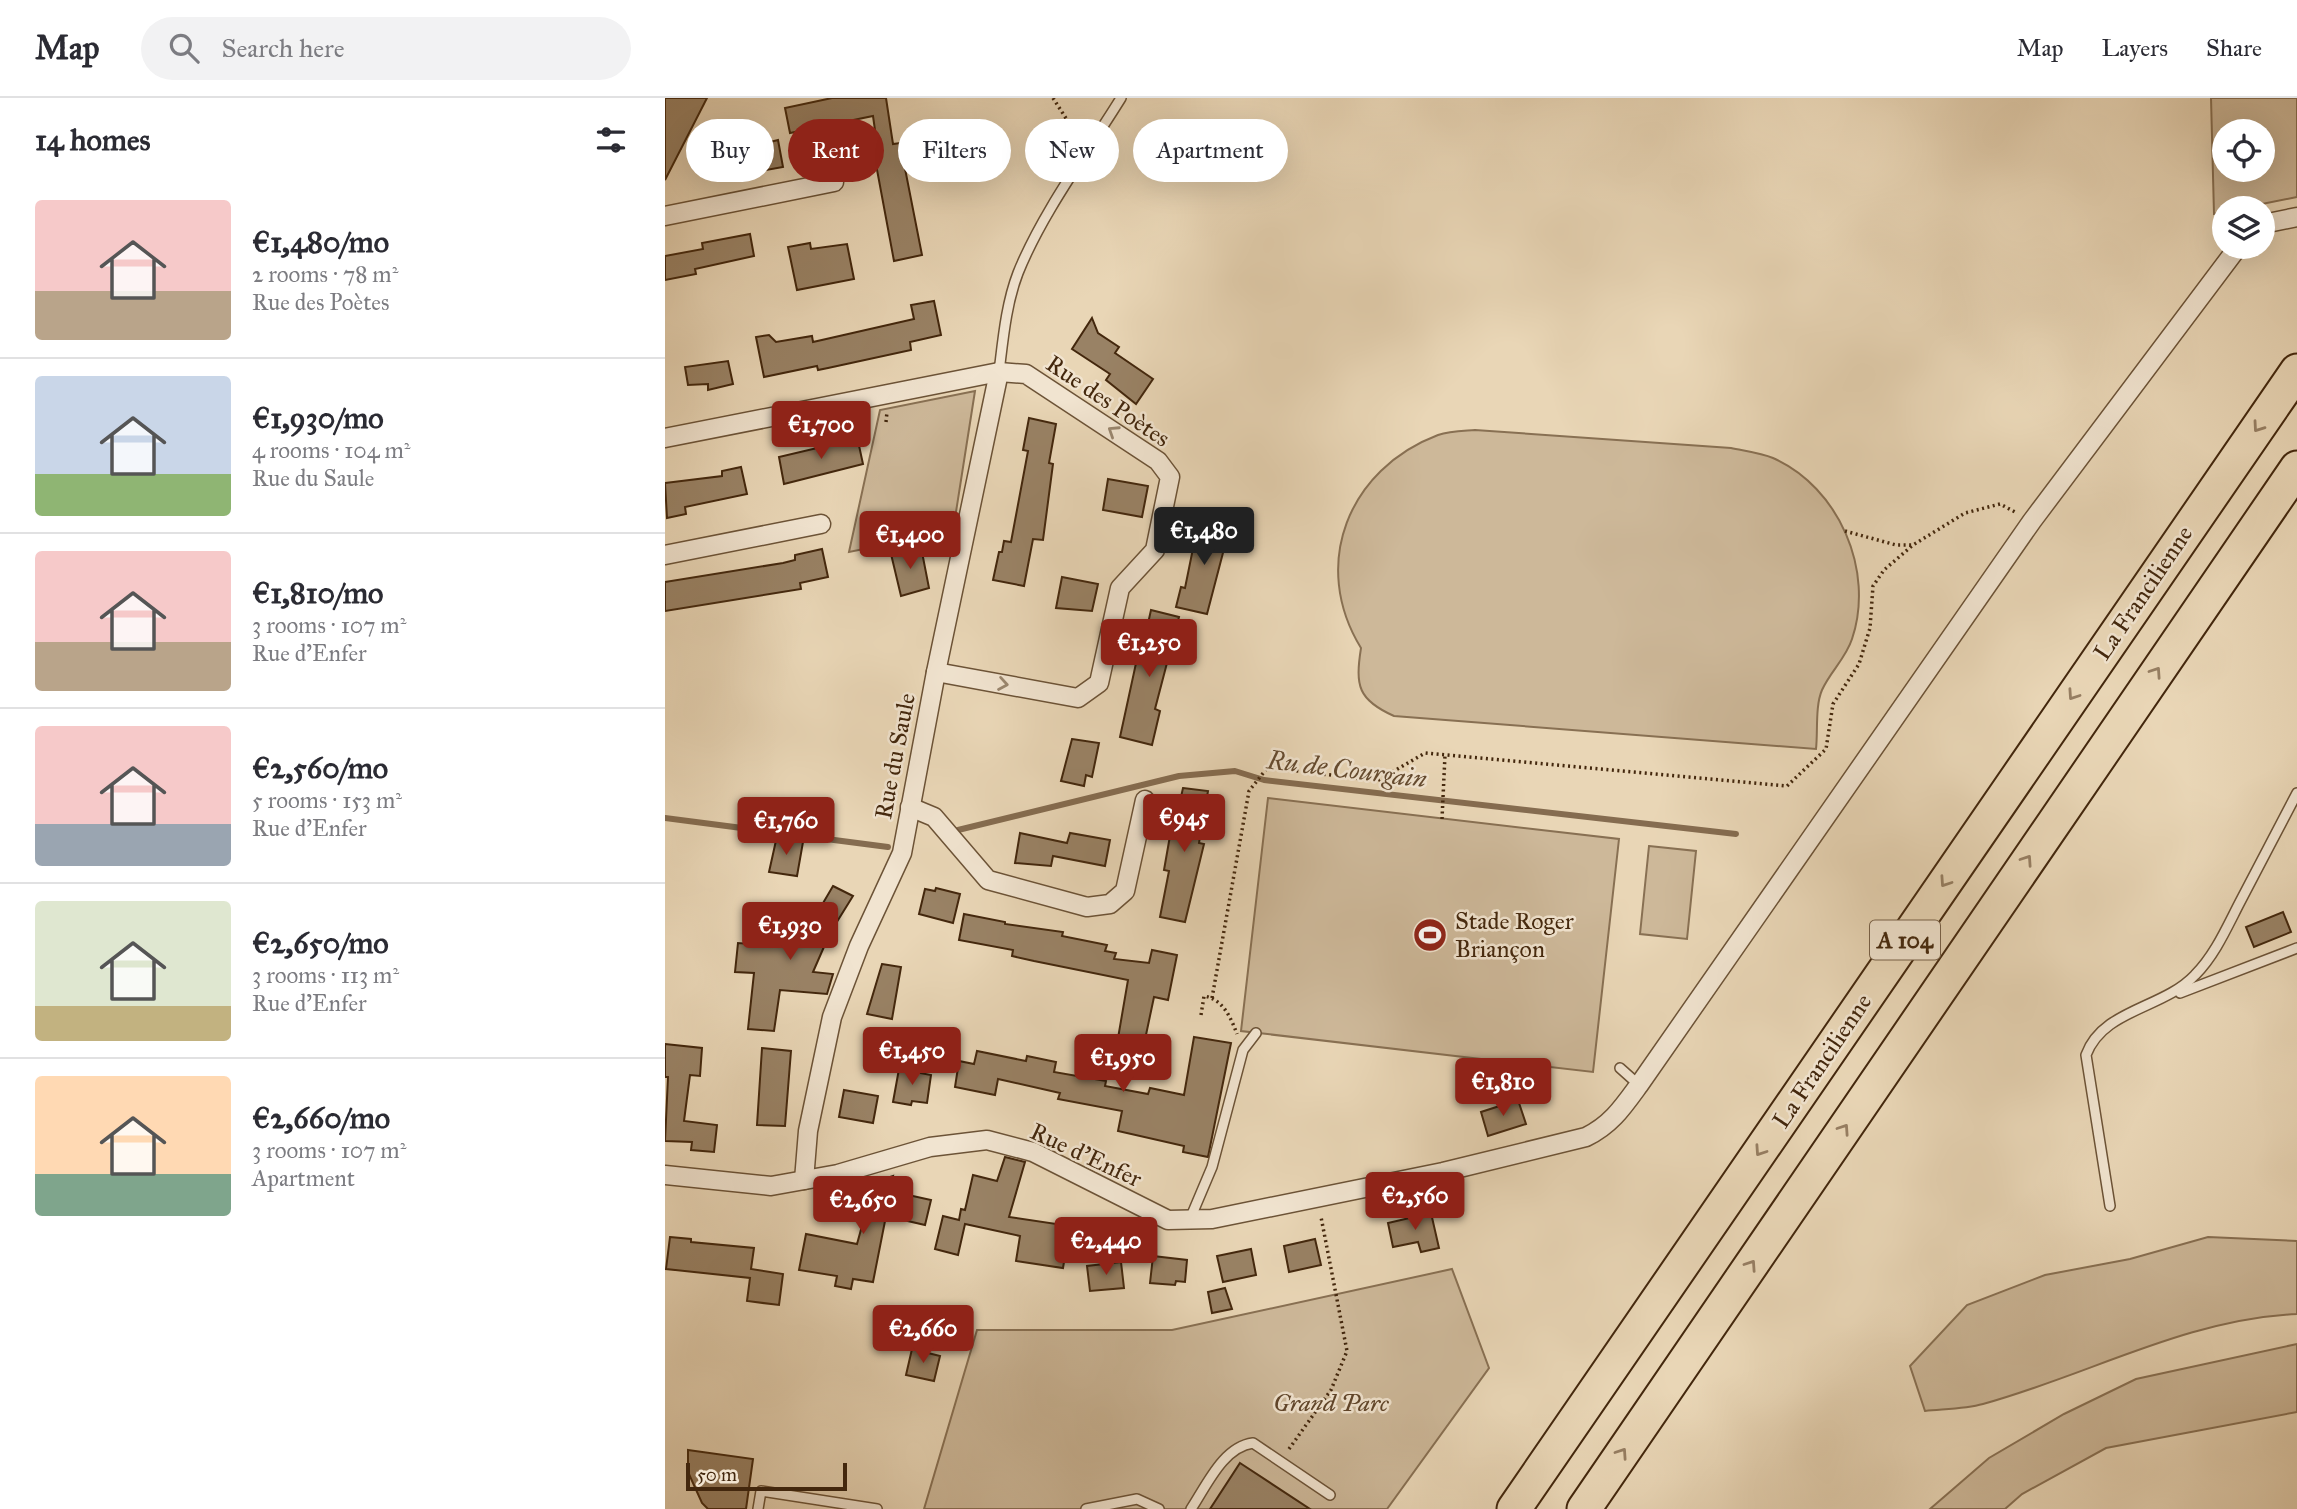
<!DOCTYPE html>
<html lang="en">
<head>
<meta charset="utf-8">
<style>
	:root { --surface:#fff; --page:#f2f2f3; --text:#2b2b33; --muted:#7c7c81; --line:#e1e1e2; --accent:#8f2418 }
	body { margin:0; font-family:"IM FELL Great Primer",serif; background:var(--page); color:var(--text); height:100vh; display:flex; flex-direction:column; font-size:26px; white-space:nowrap }
	* { box-sizing:border-box; margin:0 }
	p { font-size:23px; color:var(--muted) }
	.icon { flex:none; width:38px; height:38px; fill:none; stroke:currentColor; stroke-width:2; stroke-linecap:round; stroke-linejoin:round }
	.map { position:relative; flex:1; overflow:hidden }
	.sheet { display:flex; flex-direction:column; background:var(--surface); width:665px }
	.sheet>* { flex:none }
	.guide { position:absolute; left:21px; top:21px; width:665px; height:63px; display:flex; gap:14px }
	.buttons { position:absolute; left:1547px; top:21px; display:grid; gap:14px }
	.buttons a { display:grid; place-items:center; width:63px; height:63px; border-radius:50%; background:var(--surface); box-shadow:0 7px 28px #0002; font-size:35px }
	.scale { position:absolute; left:21px; bottom:18px; width:161px; box-sizing:border-box; padding-left:7px; border:4px solid #43270d; border-top:0; font-size:19px; line-height:24px; white-space:nowrap; color:#43270d; -webkit-text-stroke:5px #f1e4d0; paint-order:stroke }
	.price { position:absolute; translate:-50% -60px; padding:0 16px; border-radius:7px; background:var(--accent); color:#fff; font-size:23px; line-height:46px; filter:drop-shadow(0 2px 4px #0008) }
	.price::after { content:''; position:absolute; left:50%; top:42px; width:21px; height:16px; margin-left:-10px; background:inherit; clip-path:polygon(0 0,100% 0,50% 100%) }
	.price.active { background:#222; color:#fff }
	ul { padding:0; list-style:none }
	li { display:flex; align-items:center; gap:21px; height:175px; padding:0 35px }
	li+li { border-top:2px solid var(--line) }
	li span { display:grid; place-items:center; flex:none; width:196px; height:140px; border-radius:7px; color:#555 }
	li>.icon { margin-inline-start:auto }
	span .icon { width:84px; height:84px; fill:#fffc; stroke-width:1 }
	li b { font-size:30px }
	h2 { display:flex; justify-content:space-between; align-items:center; height:84px; padding:0 35px; font-size:30px }
	.tag { padding:0 24px; border-radius:32px; background:var(--surface); box-shadow:0 7px 28px #0002; font-size:24px; line-height:63px }
	.tag.active { background:var(--accent); color:#fff }
	header { display:flex; align-items:center; gap:42px; box-sizing:border-box; height:98px; padding:0 35px; background:var(--surface); border-bottom:2px solid var(--line) }
	header strong { font-size:33px }
	nav { display:flex; gap:38px; margin-inline-start:auto; font-size:24px }
	.search { width:490px; height:63px; background:var(--page); display:flex; align-items:center; gap:18px; box-sizing:border-box; padding:0 24px; border-radius:38px; color:var(--muted); font-size:26px }
	main { display:flex; flex:1; min-height:0 }
	.map>svg:first-child { display:block }
</style>
</head>
<body>
<header>
<strong>Map</strong>
<div class="search"><svg class="icon" aria-label="search" viewBox="0 0 24 24"><circle cx="10" cy="10" r="6"/><path d="M15 15l6 6"/></svg>Search here</div>
<nav><a>Map</a><a>Layers</a><a>Share</a></nav>
</header>
<main>
<section class="sheet">
<h2>14 homes<svg class="icon" aria-label="filters" viewBox="0 0 24 24"><path d="M4 7h16M4 17h16"/><circle cx="9" cy="7" r="2"/><circle cx="15" cy="17" r="2"/></svg></h2>
<ul>
<li><span style="background:linear-gradient(#f6c9c9 65%,#b9a48a 0)"><svg class="icon" aria-label="home" viewBox="0 0 24 24"><path d="M3 11l9-7 9 7M6 9v11h12V9"/></svg></span><div><b>€1,480/mo</b><p>2 rooms · 78 m²</p><p>Rue des Poètes</p></div></li>
<li><span style="background:linear-gradient(#c9d6e8 70%,#8fb573 0)"><svg class="icon" aria-label="home" viewBox="0 0 24 24"><path d="M3 11l9-7 9 7M6 9v11h12V9"/></svg></span><div><b>€1,930/mo</b><p>4 rooms · 104 m²</p><p>Rue du Saule</p></div></li>
<li><span style="background:linear-gradient(#f6c9c9 65%,#b9a48a 0)"><svg class="icon" aria-label="home" viewBox="0 0 24 24"><path d="M3 11l9-7 9 7M6 9v11h12V9"/></svg></span><div><b>€1,810/mo</b><p>3 rooms · 107 m²</p><p>Rue d'Enfer</p></div></li>
<li><span style="background:linear-gradient(#f6c9c9 70%,#9aa5b1 0)"><svg class="icon" aria-label="home" viewBox="0 0 24 24"><path d="M3 11l9-7 9 7M6 9v11h12V9"/></svg></span><div><b>€2,560/mo</b><p>5 rooms · 153 m²</p><p>Rue d'Enfer</p></div></li>
<li><span style="background:linear-gradient(#dfe7d0 75%,#c2b280 0)"><svg class="icon" aria-label="home" viewBox="0 0 24 24"><path d="M3 11l9-7 9 7M6 9v11h12V9"/></svg></span><div><b>€2,650/mo</b><p>3 rooms · 113 m²</p><p>Rue d'Enfer</p></div></li>
<li><span style="background:linear-gradient(#ffd9b3 70%,#7fa58c 0)"><svg class="icon" aria-label="home" viewBox="0 0 24 24"><path d="M3 11l9-7 9 7M6 9v11h12V9"/></svg></span><div><b>€2,660/mo</b><p>3 rooms · 107 m²</p><p>Apartment</p></div></li>
</ul>
</section>
<div class="map">
<svg width="1632" height="1411" viewBox="0 0 1632 1411">
	<rect width="100%" height="100%" fill="#e9d6b6"/>
	<filter id="stains"><feTurbulence type="fractalNoise" baseFrequency=".00286" numOctaves="4"/><feColorMatrix values="0 0 0 0 .2 0 0 0 0 .09 0 0 0 0 .02 0 0 0 .5 -.17"/></filter>
	<radialGradient id="worn" r=".72"><stop offset=".6" stop-color="#630" stop-opacity="0"/><stop offset="1" stop-color="#630" stop-opacity=".3"/></radialGradient>
	<!-- green -->
	<g fill="#cdb899" stroke="#887053" stroke-width="2" fill-rule="evenodd">
		<path d="M 1546,0 L 1632,0 L 1632,99 L 1577,110 L 1559,110 L 1559,114 L 1549,116 ZM 1559,33 L 1598,33 L 1598,72 L 1559,72 Z"/>
		<path d="M 310,293 L 288,433 L 184,454 L 215,312 Z"/>
		<path d="M 810,332 L 1066,350 C 1080,353 1096,355 1108,360 C 1174,389 1210,473 1187,541 C 1181,560 1165,574 1157,592 C 1150,608 1153,634 1151,651 L 729,618 C 693,602 690,588 696,550 C 645,467 683,371 773,337 C 785,333 798,333 810,332 Z"/>
		<path d="M 603,700 L 954,741 L 928,974 L 576,933 Z"/>
		<path d="M 984,748 L 1031,753 L 1022,841 L 975,836 Z"/>
		<path d="M 1543,1139 L 1632,1143 L 1632,1216 C 1521,1221 1424,1277 1318,1306 C 1300,1311 1279,1311 1260,1313 L 1245,1268 L 1302,1207 L 1380,1177 L 1465,1161 Z"/>
		<path d="M 787,1171 L 824,1270 L 722,1411 L 259,1411 L 312,1232 L 507,1232 Z"/>
		<path d="M 1632,1246 L 1632,1314 L 1441,1350 L 1357,1396 L 1340,1411 L 1265,1411 L 1324,1360 L 1399,1316 L 1471,1281 Z"/>
	</g>
	<g fill="none" stroke-linecap="round" stroke-linejoin="round">
		<!-- stream -->
		<g stroke="#856c50" stroke-width="6">
			<path d="M 0,720 L 223,749"/>
			<path d="M 293,732 L 514,678 L 570,673 L 599,682 L 1071,736"/>
		</g>
	</g>
	<!-- building -->
	<g fill="#998265" stroke="#43270d" stroke-width="2">
		<path d="M 0,0 L 42,0 L 0,82 Z"/>
		<path d="M 167,0 L 221,0 L 228,46 L 235,45 L 257,157 L 229,163 L 210,61 L 214,60 L 208,18 L 125,35 L 120,10 Z"/>
		<path d="M 113,42 L 118,69 L 74,77 L 69,53 Z"/>
		<path d="M 85,136 L 89,158 L 30,171 L 31,176 L 0,182 L 0,158 L 38,151 L 37,145 Z"/>
		<path d="M 145,145 L 146,151 L 182,146 L 189,181 L 132,192 L 123,149 Z"/>
		<path d="M 269,203 L 276,237 L 245,244 L 246,252 L 163,270 L 153,272 L 152,268 L 99,279 L 91,239 L 104,237 L 111,244 L 147,238 L 148,244 L 249,221 L 246,207 Z"/>
		<path d="M 427,220 L 433,235 L 454,249 L 450,255 L 488,281 L 471,306 L 441,282 L 445,276 L 407,251 Z"/>
		<path d="M 63,263 L 68,286 L 43,292 L 43,286 L 23,287 L 20,269 Z"/>
		<path d="M 364,320 L 391,326 L 384,365 L 388,366 L 378,442 L 368,441 L 359,488 L 328,482 L 334,454 L 337,454 L 339,443 L 346,444 L 363,353 L 358,352 Z"/>
		<path d="M 183,340 L 184,345 L 193,343 L 198,366 L 119,386 L 114,359 L 165,347 L 165,344 Z"/>
		<path d="M 76,369 L 82,396 L 20,409 L 21,416 L 2,420 L 0,385 L 57,378 L 57,373 Z"/>
		<path d="M 443,381 L 483,388 L 477,419 L 438,412 Z"/>
		<path d="M 534,421 L 565,428 L 542,516 L 511,509 L 516,489 L 520,490 Z"/>
		<path d="M 256,449 L 264,490 L 236,498 L 226,456 Z"/>
		<path d="M 157,451 L 163,479 L 135,485 L 136,491 L 0,513 L 0,484 L 118,465 L 130,462 L 130,457 Z"/>
		<path d="M 397,479 L 433,486 L 427,513 L 391,510 Z"/>
		<path d="M 486,512 L 514,519 L 490,611 L 495,613 L 487,647 L 455,639 L 473,556 L 476,557 Z"/>
		<path d="M 407,641 L 434,645 L 427,679 L 421,677 L 419,688 L 396,683 Z"/>
		<path d="M 518,690 L 543,693 L 534,745 L 539,746 L 520,824 L 495,819 L 504,773 L 499,772 L 509,715 L 511,708 L 514,708 Z"/>
		<path d="M 355,735 L 402,745 L 405,735 L 445,742 L 440,768 L 388,758 L 386,768 L 350,765 Z"/>
		<path d="M 112,738 L 138,744 L 132,778 L 104,774 Z"/>
		<path d="M 168,788 L 188,798 L 165,835 L 148,874 L 168,876 L 162,896 L 115,892 L 109,933 L 83,931 L 89,875 L 70,874 L 73,845 L 124,849 L 145,807 L 154,812 Z"/>
		<path d="M 271,790 L 295,796 L 288,825 L 254,816 L 260,791 L 270,793 Z"/>
		<path d="M 1618,814 L 1626,834 L 1589,849 L 1581,829 Z"/>
		<path d="M 299,816 L 340,824 L 340,826 L 398,834 L 397,838 L 442,847 L 440,853 L 451,855 L 449,861 L 484,865 L 487,852 L 512,857 L 503,902 L 489,899 L 478,951 L 452,946 L 463,882 L 369,863 L 347,858 L 348,852 L 294,842 Z"/>
		<path d="M 217,866 L 236,869 L 227,921 L 202,916 Z"/>
		<path d="M 529,939 L 566,945 L 543,1059 L 518,1054 L 519,1048 L 453,1033 L 457,1013 L 393,1001 L 395,995 L 333,981 L 330,997 L 290,989 L 294,963 L 309,966 L 312,953 L 361,963 L 362,958 L 391,964 L 389,974 L 441,983 L 440,988 L 483,996 L 485,990 L 519,997 Z"/>
		<path d="M 0,946 L 37,950 L 35,978 L 25,977 L 19,1023 L 52,1027 L 49,1054 L 26,1052 L 27,1044 L 0,1043 L 3,979 L 0,979 Z"/>
		<path d="M 97,950 L 126,953 L 120,1028 L 92,1027 Z"/>
		<path d="M 234,971 L 266,977 L 262,1005 L 247,1003 L 246,1007 L 228,1004 Z"/>
		<path d="M 179,992 L 213,998 L 208,1025 L 174,1019 Z"/>
		<path d="M 853,1002 L 861,1026 L 823,1038 L 816,1014 Z"/>
		<path d="M 340,1059 L 360,1064 L 344,1119 L 405,1128 L 398,1170 L 351,1163 L 355,1138 L 300,1126 L 293,1157 L 270,1151 L 278,1118 L 294,1122 L 296,1111 L 300,1112 L 308,1077 L 332,1083 Z"/>
		<path d="M 228,1078 L 225,1093 L 266,1102 L 260,1127 L 221,1118 L 208,1184 L 188,1181 L 186,1191 L 170,1188 L 172,1178 L 134,1172 L 141,1136 L 192,1146 L 200,1117 L 192,1090 Z"/>
		<path d="M 766,1115 L 774,1150 L 756,1154 L 753,1144 L 728,1149 L 723,1125 Z"/>
		<path d="M 5,1139 L 26,1141 L 26,1144 L 89,1150 L 86,1171 L 118,1176 L 114,1207 L 82,1203 L 85,1180 L 1,1171 Z"/>
		<path d="M 650,1141 L 656,1167 L 624,1174 L 619,1148 Z"/>
		<path d="M 586,1151 L 591,1177 L 558,1184 L 552,1158 Z"/>
		<path d="M 488,1158 L 522,1162 L 520,1184 L 511,1183 L 510,1187 L 485,1185 Z"/>
		<path d="M 456,1164 L 459,1190 L 425,1193 L 422,1168 Z"/>
		<path d="M 560,1190 L 567,1211 L 547,1215 L 543,1194 Z"/>
		<path d="M 247,1251 L 275,1258 L 269,1283 L 241,1277 Z"/>
		<path d="M 23,1352 L 88,1361 L 81,1411 L 43,1411 L 37,1405 L 23,1374 Z"/>
		<path d="M 575,1365 L 645,1411 L 545,1411 Z"/>
	</g>
	<g fill="none" stroke-linecap="round" stroke-linejoin="round">
		<!-- lane casing -->
		<g stroke="#6c5337" stroke-width="12">
			<g id="lane">
				<path d="M 334,274 C 338,242 341,206 353,175 C 377,115 422,55 456,0"/>
				<path d="M 1515,895 L 1632,850"/>
				<path d="M 955,970 L 974,987"/>
				<path d="M 1445,1108 L 1421,957 C 1438,911 1498,911 1530,877 C 1550,857 1562,829 1575,804 C 1594,768 1613,731 1632,695"/>
				<path d="M 525,1121 L 547,1069 L 578,952 L 591,935"/>
				<path d="M 93,1411 L 96,1393 L 212,1411"/>
				<path d="M 421,1411 L 472,1401 L 494,1411"/>
				<path d="M 526,1411 C 542,1387 558,1349 588,1345 L 665,1397"/>
			</g>
		</g>
		<!-- street casing -->
		<g stroke="#6c5337" stroke-width="21">
			<g id="street">
				<path d="M 0,118 L 169,84"/>
				<path d="M 1598,126 L 1632,119"/>
				<path d="M 0,340 L 334,274 L 361,276 L 493,363 L 505,379 L 490,452 L 455,490 L 434,585 L 413,600 L 271,574"/>
				<path d="M 0,457 L 156,426"/>
				<path d="M 245,709 L 269,719 L 323,782 L 422,809 L 445,806 L 460,793 L 480,702"/>
				<path d="M 0,1077 L 106,1088 L 173,1076 L 265,1049 L 322,1042 L 368,1054 L 503,1122 L 547,1121 L 778,1074 L 921,1039 C 946,1027 958,1009 974,987 L 1367,423 L 1573,149"/>
				<path d="M 139,1082 L 143,1033 L 167,919 L 194,848 L 237,755 L 271,574 L 334,274"/>
			</g>
		</g>
		<!-- highway casing -->
		<g stroke="#43270d" stroke-width="37">
			<g id="highway">
				<path d="M 849,1411 L 1632,273"/>
				<path d="M 919,1411 L 1632,370"/>
			</g>
		</g>
		<!-- path -->
		<g stroke="#43270d" stroke-width="3.5" stroke-dasharray="2 3.5" stroke-linecap="butt">
			<path d="M 388,0 L 413,39"/>
			<path d="M 221,324 L 222,314"/>
			<path d="M 1180,433 L 1231,447 L 1248,447"/>
			<path d="M 777,721 L 780,657"/>
			<path d="M 547,900 L 584,693 L 603,669 L 712,683 L 760,655 L 1122,688 L 1161,651 L 1168,606 L 1194,566 L 1205,530 L 1208,488 L 1219,472 L 1248,447 L 1300,415 L 1335,406 L 1350,414"/>
			<path d="M 536,917 L 539,898 C 558,901 566,920 572,936"/>
			<path d="M 624,1351 L 666,1292 L 682,1253 L 656,1119"/>
		</g>
		<!-- lane -->
		<use href="#lane" stroke="#f1e4d0" stroke-width="9"/>
		<!-- street -->
		<use href="#street" stroke="#f1e4d0" stroke-width="18"/>
		<!-- highway -->
		<use href="#highway" stroke="#e9d6b6" stroke-width="33"/>
	</g>
	<!-- one-way arrows -->
	<defs><path id="oneway-chevron" d="M-2-3.5L2.5 0L-2 3.5" fill="none" stroke-width="1.6" stroke-linecap="round" stroke-linejoin="round" transform="scale(1.75)"/></defs>
	<g stroke="#967e62">
		<use href="#oneway-chevron" transform="translate(1593 329) rotate(125)"/>
		<use href="#oneway-chevron" transform="translate(1491 574) rotate(-56)"/>
		<use href="#oneway-chevron" transform="translate(1408 597) rotate(124)"/>
		<use href="#oneway-chevron" transform="translate(1362 762) rotate(-56)"/>
		<use href="#oneway-chevron" transform="translate(1280 784) rotate(124)"/>
		<use href="#oneway-chevron" transform="translate(1179 1031) rotate(-56)"/>
		<use href="#oneway-chevron" transform="translate(1095 1053) rotate(124)"/>
		<use href="#oneway-chevron" transform="translate(1086 1167) rotate(-56)"/>
		<use href="#oneway-chevron" transform="translate(957 1355) rotate(-56)"/>
	</g>
	<g stroke="#9a866e">
		<use href="#oneway-chevron" transform="translate(448 333) rotate(-147)"/>
		<use href="#oneway-chevron" transform="translate(338 586) rotate(10)"/>
	</g>
	<!-- icons -->
	<defs>
		<g id="stadium-disc" transform="scale(1.75)"><circle r="9.5" fill="#8f2418" stroke="#f1e4d0"/><path d="M0-5a6.5 5 0 1 0 0 10a6.5 5 0 1 0 0-10ZM-3.5-1.8h7v3.6h-7Z" fill="#fff"/></g>
	</defs>
	<g fill-rule="evenodd">
		<use href="#stadium-disc" x="765" y="837"/>
	</g>
	<g text-anchor="middle" dominant-baseline="central" stroke-width="5" stroke-linejoin="round" paint-order="stroke">
		<!-- shield labels -->
		<rect fill="#f1e4d0" stroke="#776048" stroke-width="2" x="1205" y="822.5" width="70" height="39" rx="5"/>
		<g font-size="23" font-weight="bold" fill="#43270d">
			<text x="1240" y="842">A 104</text>
		</g>
		<!-- street labels -->
		<g font-size="24" fill="#43270d" stroke="#f1e4d0">
			<text transform="translate(443 303) rotate(34)">Rue des Poètes</text>
			<text transform="translate(1478 495) rotate(-56)">La Francilienne</text>
			<text transform="translate(230 658) rotate(-79)">Rue du Saule</text>
			<text transform="translate(1157 963) rotate(-56)">La Francilienne</text>
			<text transform="translate(421 1057) rotate(25)">Rue d'Enfer</text>
		</g>
		<!-- poi labels -->
		<g font-size="24" fill="#43270d" stroke="#f1e4d0" text-anchor="start">
			<text x="790" y="823">Stade Roger<tspan x="790" dy="28">Briançon</tspan></text>
		</g>
		<!-- park labels -->
		<g font-size="24" font-style="italic" fill="#5f4429" stroke="#f1e4d0">
			<text x="666" y="1305">Grand Parc</text>
		</g>
		<!-- water labels -->
		<g font-size="26" font-style="italic" fill="#644a2f" stroke="#f1e4d0">
			<text transform="translate(682 671) rotate(7)">Ru de Courgain</text>
		</g>
	</g>
	<rect width="100%" height="100%" filter="url(#stains)"/>
	<rect width="100%" height="100%" fill="url(#worn)"/>
</svg>
<div class="buttons">
<a><svg class="icon" aria-label="locate" viewBox="0 0 24 24"><circle cx="12" cy="12" r="6"/><path d="M12 2v4M12 18v4M2 12h4M18 12h4"/></svg></a>
<a><svg class="icon" aria-label="layers" viewBox="0 0 24 24"><path d="M12 4l9 5-9 5-9-5zM3 14l9 5 9-5"/></svg></a>
</div>
<div class="scale">50 m</div>
<b class="price" style="left:156px;top:363px">€1,700</b>
<b class="price active" style="left:539px;top:469px">€1,480</b>
<b class="price" style="left:245px;top:473px">€1,400</b>
<b class="price" style="left:484px;top:581px">€1,250</b>
<b class="price" style="left:519px;top:756px">€945</b>
<b class="price" style="left:121px;top:759px">€1,760</b>
<b class="price" style="left:125px;top:864px">€1,930</b>
<b class="price" style="left:247px;top:989px">€1,450</b>
<b class="price" style="left:458px;top:996px">€1,950</b>
<b class="price" style="left:838px;top:1020px">€1,810</b>
<b class="price" style="left:750px;top:1134px">€2,560</b>
<b class="price" style="left:198px;top:1138px">€2,650</b>
<b class="price" style="left:441px;top:1179px">€2,440</b>
<b class="price" style="left:258px;top:1267px">€2,660</b>
<div class="guide">
<a class="tag">Buy</a>
<a class="tag active">Rent</a>
<a class="tag">Filters</a>
<a class="tag">New</a>
<a class="tag">Apartment</a>
</div>
</div>
</main>
</body>
</html>
